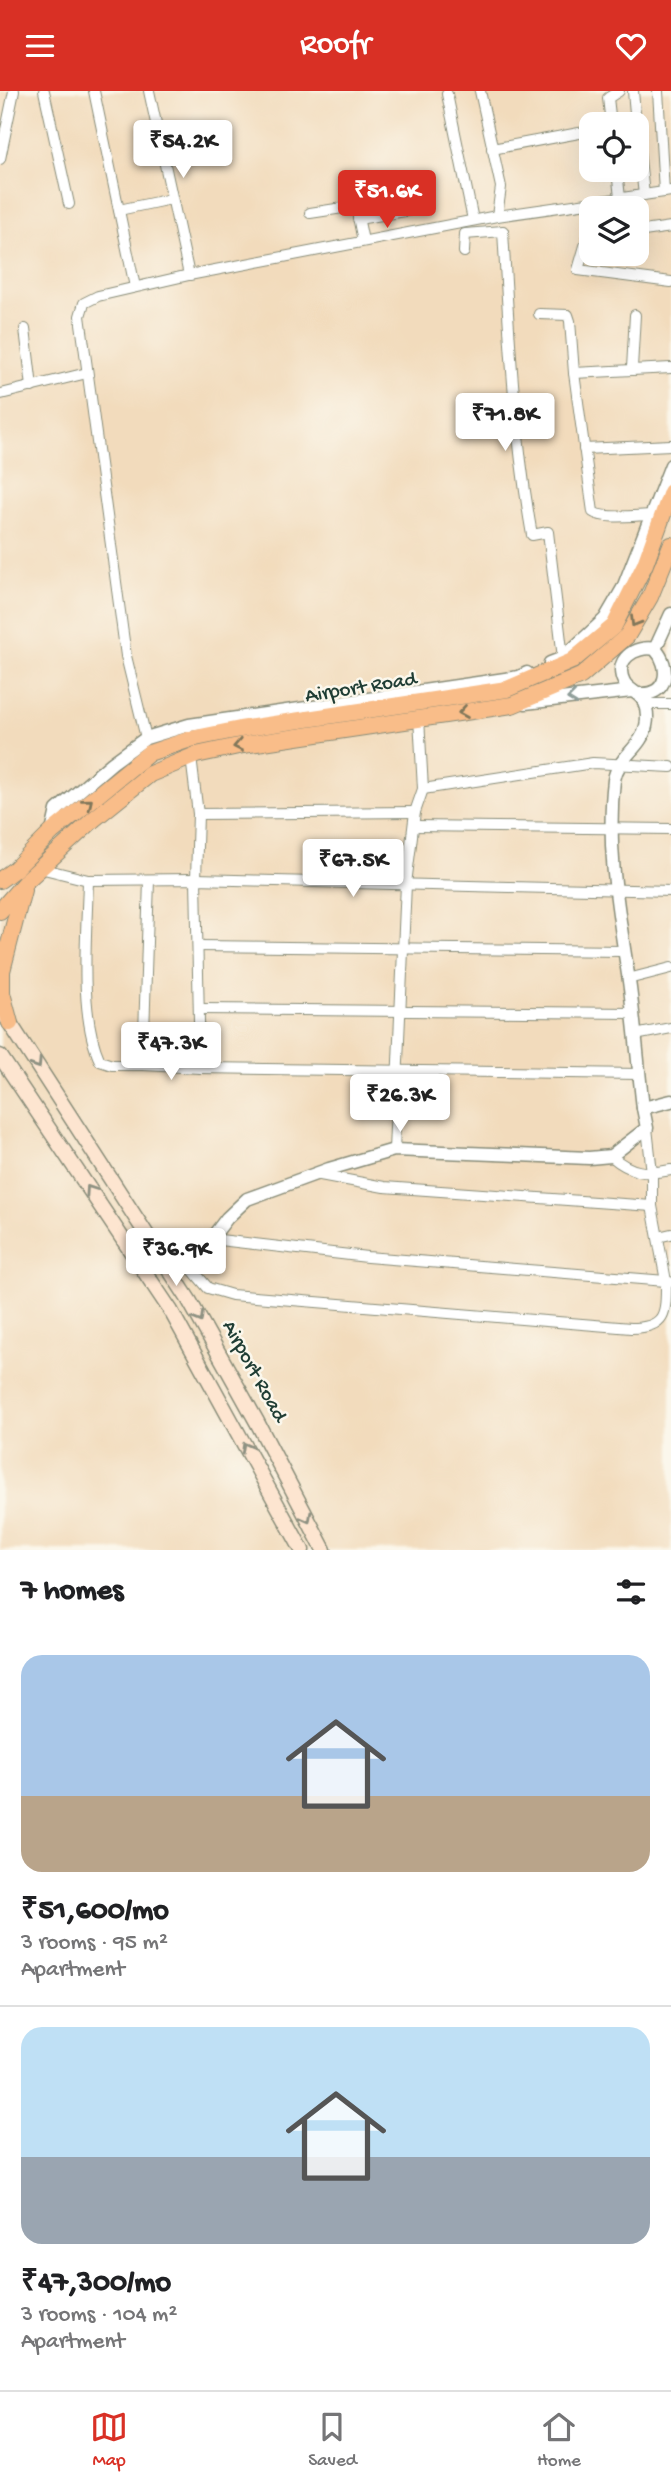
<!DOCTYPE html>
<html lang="en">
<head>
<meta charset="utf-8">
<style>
	:root { --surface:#fff; --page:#f6f6f6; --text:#202124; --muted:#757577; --line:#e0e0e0; --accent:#d93025 }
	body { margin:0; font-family:"Gochi Hand",sans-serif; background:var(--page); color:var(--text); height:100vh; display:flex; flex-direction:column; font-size:26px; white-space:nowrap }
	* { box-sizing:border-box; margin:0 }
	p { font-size:23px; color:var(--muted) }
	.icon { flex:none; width:38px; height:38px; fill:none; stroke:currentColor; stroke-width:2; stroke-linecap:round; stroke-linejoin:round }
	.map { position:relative; height:1459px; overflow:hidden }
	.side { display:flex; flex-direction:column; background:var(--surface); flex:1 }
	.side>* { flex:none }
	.controls { position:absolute; left:579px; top:21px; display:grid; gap:14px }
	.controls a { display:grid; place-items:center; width:70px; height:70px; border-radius:14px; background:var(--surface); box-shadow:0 7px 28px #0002; font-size:35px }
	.price { position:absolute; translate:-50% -60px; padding:0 16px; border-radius:7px; background:#fff; color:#222; font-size:23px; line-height:46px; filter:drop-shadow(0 2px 4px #0008) }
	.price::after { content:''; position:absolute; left:50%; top:42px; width:21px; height:16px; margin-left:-10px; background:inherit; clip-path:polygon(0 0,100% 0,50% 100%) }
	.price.selected { background:var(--accent); color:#fff }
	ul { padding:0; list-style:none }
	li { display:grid; align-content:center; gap:14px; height:371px; padding:0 21px }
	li+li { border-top:2px solid var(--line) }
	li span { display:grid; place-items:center; height:217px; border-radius:21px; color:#555 }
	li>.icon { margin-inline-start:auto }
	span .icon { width:126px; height:126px; fill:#fffc; stroke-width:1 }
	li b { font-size:30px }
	h2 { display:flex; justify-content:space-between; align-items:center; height:84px; padding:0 21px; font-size:30px }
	header { display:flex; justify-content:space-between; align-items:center; height:91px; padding:0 21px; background:var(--accent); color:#fff; font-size:32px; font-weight:600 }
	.tab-bar { display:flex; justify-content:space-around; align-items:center; height:98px; border-top:2px solid var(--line); background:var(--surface); font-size:19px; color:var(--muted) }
	.tab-bar a { display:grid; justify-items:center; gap:4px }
	.tab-bar .selected { color:var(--accent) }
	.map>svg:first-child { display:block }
</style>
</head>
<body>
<header><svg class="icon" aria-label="menu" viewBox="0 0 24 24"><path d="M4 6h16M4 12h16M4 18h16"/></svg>Roofr<svg class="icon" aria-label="heart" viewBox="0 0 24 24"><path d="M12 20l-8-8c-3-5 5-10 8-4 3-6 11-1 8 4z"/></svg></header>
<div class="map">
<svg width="671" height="1459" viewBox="0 0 671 1459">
	<rect width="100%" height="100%" fill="#fbf7ec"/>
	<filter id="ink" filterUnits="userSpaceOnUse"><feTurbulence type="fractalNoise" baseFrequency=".0143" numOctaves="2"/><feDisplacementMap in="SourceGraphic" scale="14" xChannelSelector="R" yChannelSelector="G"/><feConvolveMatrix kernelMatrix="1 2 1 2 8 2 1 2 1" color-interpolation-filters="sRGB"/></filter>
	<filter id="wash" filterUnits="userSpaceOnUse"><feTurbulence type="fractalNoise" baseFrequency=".00686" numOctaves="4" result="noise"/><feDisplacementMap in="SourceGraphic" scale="28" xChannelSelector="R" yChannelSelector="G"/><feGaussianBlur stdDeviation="1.57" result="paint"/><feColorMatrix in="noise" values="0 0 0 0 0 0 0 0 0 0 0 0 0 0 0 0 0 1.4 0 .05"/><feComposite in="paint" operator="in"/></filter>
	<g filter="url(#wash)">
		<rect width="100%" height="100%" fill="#f2dbbc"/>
	</g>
	<g filter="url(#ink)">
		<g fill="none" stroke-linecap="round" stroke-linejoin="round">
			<!-- minor casing -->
			<g stroke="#888c78" stroke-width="12">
				<g id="minor">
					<path d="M 44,0 L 69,113"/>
					<path d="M 94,0 L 135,196"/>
					<path d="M 149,0 L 189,184"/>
					<path d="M 480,0 L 501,96 L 497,125"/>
					<path d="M 633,0 L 636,33"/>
					<path d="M 658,0 L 664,101"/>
					<path d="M 447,3 L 473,129"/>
					<path d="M 611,33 L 608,7 L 619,0"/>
					<path d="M 637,41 L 644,104"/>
					<path d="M 492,58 L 590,40"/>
					<path d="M 0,68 L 14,0"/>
					<path d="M 617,79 L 620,107"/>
					<path d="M 350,87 L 363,150"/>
					<path d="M 119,119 L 171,108"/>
					<path d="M 310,122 L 356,115"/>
					<path d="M 358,128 L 411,119"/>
					<path d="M 637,141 L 671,136"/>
					<path d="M 592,147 L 587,148 L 578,179 L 671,191"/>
					<path d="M 464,161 L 465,143 L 503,140 C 509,242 514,343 532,444 L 548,441 L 563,567"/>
					<path d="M 539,223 L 568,224 L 570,230 L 574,282 L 593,421 C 604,429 638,424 652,424"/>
					<path d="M 25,238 L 32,296"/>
					<path d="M 632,277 L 635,224"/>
					<path d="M 574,282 L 671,277"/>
					<path d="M 1,303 L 87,282"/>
					<path d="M 584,358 L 671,354"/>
					<path d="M 645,613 L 671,613"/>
					<path d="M 146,647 L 126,565 L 80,225 L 84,212 L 98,205 L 189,184 L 497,125 L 671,100"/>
					<path d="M 191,666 L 198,723 L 196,788 L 200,977 L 639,983"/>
					<path d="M 423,698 L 593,672 L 671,676"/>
					<path d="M 198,723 L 415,721"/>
					<path d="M 414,735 L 671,738"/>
					<path d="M 40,777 L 88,789 L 196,788 L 671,800"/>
					<path d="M 88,789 C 87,841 78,923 100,970 L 112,974 L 143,974 L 149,789"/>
					<path d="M 198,855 L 623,860"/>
					<path d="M 628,888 L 671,877"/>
					<path d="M 199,918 L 632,922"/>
					<path d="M 635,944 L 671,937"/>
					<path d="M 143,974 L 200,977"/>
					<path d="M 647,1037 L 652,1082 L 652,1115 L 666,1190 L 670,1191"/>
					<path d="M 394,1059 L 406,793 L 415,721 L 423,698 L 419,627"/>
					<path d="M 611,1065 C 631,1082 646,1084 671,1079"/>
					<path d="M 315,1083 L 384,1096 L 652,1115"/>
					<path d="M 658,1146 L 671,1143"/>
					<path d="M 174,1157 L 208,1197 L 232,1204 L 631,1237 C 667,1237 666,1221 666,1190 L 367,1166 L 211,1148"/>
				</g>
			</g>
			<!-- tertiary casing -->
			<g stroke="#888c78" stroke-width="15">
				<g id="tertiary">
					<path d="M 655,558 L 671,523"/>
					<path d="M 550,572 L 563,567 L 605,528 L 623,497 L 671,374"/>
					<path d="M 639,603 C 669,605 671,575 655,558 C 635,554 613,569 624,591 C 629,600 638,601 643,609 C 647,617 648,626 646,635 C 642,656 617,667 614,689 C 606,757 619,823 629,890 C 635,932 638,975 643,1017"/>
					<path d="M 525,612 L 632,600"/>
					<path d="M 52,741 L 57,719 L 112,672 L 146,647 L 189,634 L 519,586 L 527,582"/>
					<path d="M 140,1174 L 174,1157 L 211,1148 L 227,1127 L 247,1108 L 329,1078 L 394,1059 L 589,1067 L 611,1065 L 647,1037 L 643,1017 L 671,1010"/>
				</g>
			</g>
			<!-- secondary casing -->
			<g stroke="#888c78" stroke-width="17">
				<g id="secondary">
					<path d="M 4,923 L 189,1209 L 257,1331 L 324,1459"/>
					<path d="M 0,965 L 171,1220 L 302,1459"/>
				</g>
			</g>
			<!-- primary casing -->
			<g stroke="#888c78" stroke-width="18">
				<g id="primary">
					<path d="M 0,789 L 15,778 L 52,741 L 149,662 L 191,648 L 240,638 L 507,598 L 572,570 L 614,535 L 645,473 L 671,401"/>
					<path d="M 0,820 L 26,790 L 94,728 L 150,683 L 196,664 L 243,654 L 512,614 L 581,585 L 627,545 L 650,506 L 671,454"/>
					<path d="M 10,932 L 2,902 L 2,880 L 23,799"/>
				</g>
			</g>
			<!-- minor -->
			<use href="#minor" stroke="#fff" stroke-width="10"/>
			<!-- tertiary -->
			<use href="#tertiary" stroke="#fff" stroke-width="12"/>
			<!-- secondary -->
			<use href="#secondary" stroke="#fde5d0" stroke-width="14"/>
			<!-- primary -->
			<use href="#primary" stroke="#f9bd89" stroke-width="16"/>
		</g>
		<!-- one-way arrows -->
		<defs><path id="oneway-chevron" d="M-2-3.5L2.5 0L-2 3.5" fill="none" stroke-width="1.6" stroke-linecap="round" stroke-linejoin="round" transform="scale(1.75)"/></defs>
		<g stroke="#81775a">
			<use href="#oneway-chevron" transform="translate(635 531) rotate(121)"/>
			<use href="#oneway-chevron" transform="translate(463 621) rotate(171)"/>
			<use href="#oneway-chevron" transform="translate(238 655) rotate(169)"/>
			<use href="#oneway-chevron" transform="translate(88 712) rotate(-39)"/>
		</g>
		<use stroke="#8f9e9a" href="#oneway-chevron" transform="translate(572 607) rotate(173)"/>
		<g stroke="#8e9182">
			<use href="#oneway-chevron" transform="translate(37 973) rotate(57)"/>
			<use href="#oneway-chevron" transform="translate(90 1099) rotate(-124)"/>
			<use href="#oneway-chevron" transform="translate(199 1227) rotate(61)"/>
			<use href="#oneway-chevron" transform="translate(246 1356) rotate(-119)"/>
			<use href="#oneway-chevron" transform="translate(307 1427) rotate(62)"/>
		</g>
	</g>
	<g text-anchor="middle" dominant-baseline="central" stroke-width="5" stroke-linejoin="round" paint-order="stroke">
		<!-- street labels -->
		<g font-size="21" fill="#1f3d34" stroke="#fbf7ec">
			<text transform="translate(361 598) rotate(-9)">Airport Road</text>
			<text transform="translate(253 1281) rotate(61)">Airport Road</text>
		</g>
	</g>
</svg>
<div class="controls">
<a><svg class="icon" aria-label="locate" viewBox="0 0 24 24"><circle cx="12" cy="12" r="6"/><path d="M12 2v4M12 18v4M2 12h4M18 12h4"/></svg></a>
<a><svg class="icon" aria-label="layers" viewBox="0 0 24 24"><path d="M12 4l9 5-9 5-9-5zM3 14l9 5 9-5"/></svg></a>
</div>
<b class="price" style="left:183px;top:89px">₹54.2K</b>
<b class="price selected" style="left:387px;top:139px">₹51.6K</b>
<b class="price" style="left:505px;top:362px">₹71.8K</b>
<b class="price" style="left:353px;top:808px">₹67.5K</b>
<b class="price" style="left:171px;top:991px">₹47.3K</b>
<b class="price" style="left:400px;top:1043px">₹26.3K</b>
<b class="price" style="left:176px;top:1197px">₹36.9K</b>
</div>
<section class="side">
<h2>7 homes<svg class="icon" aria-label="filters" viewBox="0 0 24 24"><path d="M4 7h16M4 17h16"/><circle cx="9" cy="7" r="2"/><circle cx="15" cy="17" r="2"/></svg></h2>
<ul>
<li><span style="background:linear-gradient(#a9c7e8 65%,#b9a48a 0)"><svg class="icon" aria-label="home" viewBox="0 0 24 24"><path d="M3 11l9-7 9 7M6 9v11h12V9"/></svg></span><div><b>₹51,600/mo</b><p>3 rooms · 95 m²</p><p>Apartment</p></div></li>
<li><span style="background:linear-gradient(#bfe0f5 60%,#9aa5b1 0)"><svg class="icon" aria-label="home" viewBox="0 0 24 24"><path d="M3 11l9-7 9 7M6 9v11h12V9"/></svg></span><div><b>₹47,300/mo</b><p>3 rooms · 104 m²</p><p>Apartment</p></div></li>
</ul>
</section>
<nav class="tab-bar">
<a class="selected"><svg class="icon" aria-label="map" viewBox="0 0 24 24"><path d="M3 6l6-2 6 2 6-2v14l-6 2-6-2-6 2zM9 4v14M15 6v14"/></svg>Map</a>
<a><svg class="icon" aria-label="saved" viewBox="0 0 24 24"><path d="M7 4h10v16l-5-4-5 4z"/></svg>Saved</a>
<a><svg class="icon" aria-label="home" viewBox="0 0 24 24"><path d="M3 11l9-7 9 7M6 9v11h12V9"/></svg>Home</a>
</nav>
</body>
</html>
